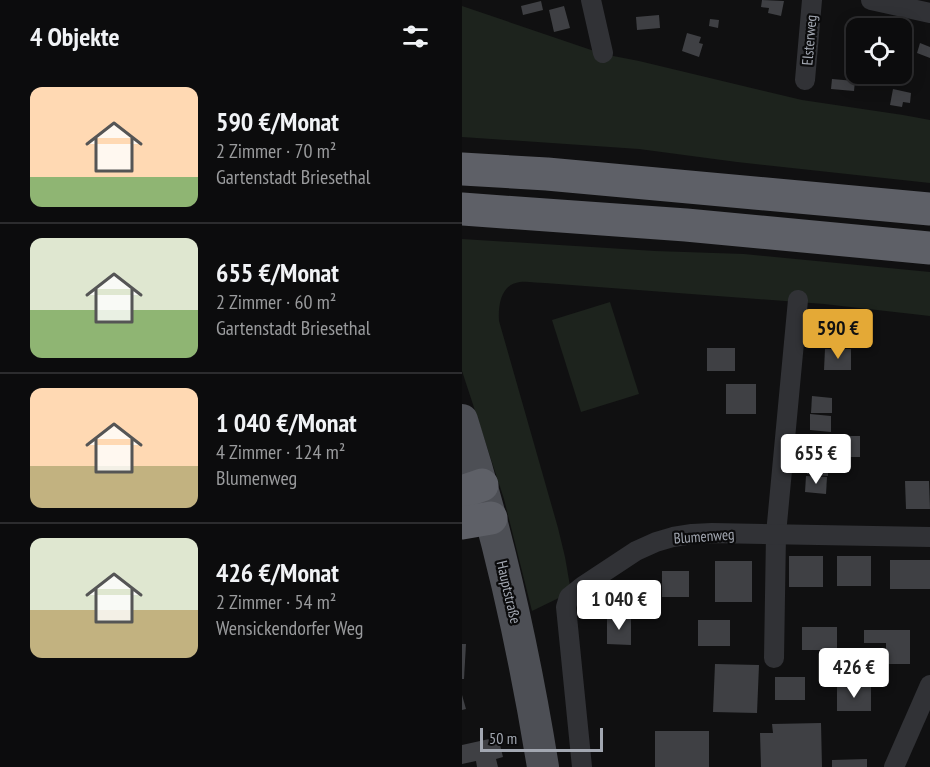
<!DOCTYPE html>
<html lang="de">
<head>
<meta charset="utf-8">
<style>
	:root { --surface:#0c0c0d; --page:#151516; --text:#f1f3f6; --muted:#9a9b9d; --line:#2c2c2e; --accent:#e4a936 }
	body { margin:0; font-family:"PT Sans Narrow",sans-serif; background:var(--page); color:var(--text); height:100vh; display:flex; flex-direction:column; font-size:22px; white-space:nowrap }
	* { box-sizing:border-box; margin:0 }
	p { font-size:20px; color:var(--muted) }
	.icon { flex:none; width:33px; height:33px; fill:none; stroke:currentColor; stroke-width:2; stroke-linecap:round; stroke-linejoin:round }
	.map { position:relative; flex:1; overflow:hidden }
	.panel { display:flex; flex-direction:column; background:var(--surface); width:462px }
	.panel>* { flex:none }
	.tools { position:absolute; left:384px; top:18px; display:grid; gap:12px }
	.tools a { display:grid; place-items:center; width:66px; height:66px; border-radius:12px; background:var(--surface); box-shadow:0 3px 15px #0003,0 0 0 2px var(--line); font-size:30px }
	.scale { position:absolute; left:18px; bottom:15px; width:123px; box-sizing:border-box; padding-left:6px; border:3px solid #a2a7b1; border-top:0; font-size:16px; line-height:21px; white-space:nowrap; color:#a2a7b1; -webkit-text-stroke:4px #0b0b0c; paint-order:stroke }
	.price { position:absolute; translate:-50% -51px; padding:0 14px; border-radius:6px; background:#fff; color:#222; font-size:20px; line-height:39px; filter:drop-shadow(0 2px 3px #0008) }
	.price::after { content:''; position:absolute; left:50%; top:36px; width:18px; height:14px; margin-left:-9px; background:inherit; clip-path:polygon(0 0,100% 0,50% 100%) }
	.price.active { background:var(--accent); color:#111 }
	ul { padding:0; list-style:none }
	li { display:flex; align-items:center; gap:18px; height:150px; padding:0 30px }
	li+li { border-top:2px solid var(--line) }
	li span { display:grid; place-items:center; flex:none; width:168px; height:120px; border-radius:12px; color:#555 }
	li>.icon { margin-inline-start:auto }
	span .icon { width:72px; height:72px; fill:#fffc; stroke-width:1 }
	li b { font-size:26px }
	h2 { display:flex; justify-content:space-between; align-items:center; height:72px; padding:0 30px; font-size:26px }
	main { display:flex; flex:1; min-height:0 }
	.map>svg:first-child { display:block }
</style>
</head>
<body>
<main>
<section class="panel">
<h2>4 Objekte<svg class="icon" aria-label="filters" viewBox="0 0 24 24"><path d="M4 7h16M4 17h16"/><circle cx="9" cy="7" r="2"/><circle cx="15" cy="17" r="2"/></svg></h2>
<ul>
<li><span style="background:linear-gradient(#ffd9b3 75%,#8fb573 0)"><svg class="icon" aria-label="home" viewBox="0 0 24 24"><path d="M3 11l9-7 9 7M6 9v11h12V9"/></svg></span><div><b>590 €/Monat</b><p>2 Zimmer · 70 m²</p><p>Gartenstadt Briesethal</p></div></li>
<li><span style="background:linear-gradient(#dfe7d0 60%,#8fb573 0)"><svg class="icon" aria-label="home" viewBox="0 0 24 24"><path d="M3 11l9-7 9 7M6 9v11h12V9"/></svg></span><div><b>655 €/Monat</b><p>2 Zimmer · 60 m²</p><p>Gartenstadt Briesethal</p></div></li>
<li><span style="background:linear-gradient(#ffd9b3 65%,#c2b280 0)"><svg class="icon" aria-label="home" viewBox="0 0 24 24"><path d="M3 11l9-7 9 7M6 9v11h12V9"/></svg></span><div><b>1 040 €/Monat</b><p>4 Zimmer · 124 m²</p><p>Blumenweg</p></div></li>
<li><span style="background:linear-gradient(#dfe7d0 60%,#c2b280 0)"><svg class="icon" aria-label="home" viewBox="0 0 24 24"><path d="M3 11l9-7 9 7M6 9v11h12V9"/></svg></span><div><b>426 €/Monat</b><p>2 Zimmer · 54 m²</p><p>Wensickendorfer Weg</p></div></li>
</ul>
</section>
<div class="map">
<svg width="468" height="767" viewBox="0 0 468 767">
	<rect width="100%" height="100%" fill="#101011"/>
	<!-- green -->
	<g fill="#1d231d">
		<path d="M 0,6 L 141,54 L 177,61 L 340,100 L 441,115 L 468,120 L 468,183 L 275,162 L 177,149 L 0,137 Z"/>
		<path d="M 0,239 L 193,251 L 282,254 L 468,272 L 468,316 L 362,304 L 83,283 C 75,283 66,281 58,282 C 39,284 36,305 37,321 L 96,528 L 103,557 L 109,592 L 70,611 L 42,499 L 0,371 Z"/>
		<path d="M 148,302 L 177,394 L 119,412 L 90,320 Z"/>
	</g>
	<!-- building -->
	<g fill="#3f4044">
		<path d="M 300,0 L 322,1 L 319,16 L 306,13 L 307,8 L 299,7 Z"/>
		<path d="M 79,1 L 81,10 L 61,15 L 59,6 Z"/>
		<path d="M 102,6 L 108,28 L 92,32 L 87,10 Z"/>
		<path d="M 197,15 L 198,28 L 175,30 L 174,17 Z"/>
		<path d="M 248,19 L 257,20 L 256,28 L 247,26 Z"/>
		<path d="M 225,33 L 239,37 L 237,43 L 241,44 L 237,57 L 220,51 Z"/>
		<path d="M 458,43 L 468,47 L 468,58 L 455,53 Z"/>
		<path d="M 370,79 L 393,81 L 392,91 L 369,89 Z"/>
		<path d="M 431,89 L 449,93 L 448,103 L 441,102 L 440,107 L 428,105 Z"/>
		<rect x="245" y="348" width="28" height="23"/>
		<path d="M 363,349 L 389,349 L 389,370 L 362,370 Z"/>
		<rect x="264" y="384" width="30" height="30"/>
		<path d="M 350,396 L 370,398 L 370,413 L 349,413 Z"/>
		<path d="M 348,414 L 369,416 L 369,432 L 348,430 Z"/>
		<rect x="374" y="436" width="24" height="21"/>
		<path d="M 346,457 L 366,459 L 366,476 L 345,474 Z"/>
		<path d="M 344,476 L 365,477 L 364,494 L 343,492 Z"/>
		<path d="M 443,481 L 467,481 L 468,509 L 444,509 Z"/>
		<rect x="327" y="556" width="34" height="31"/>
		<rect x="375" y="556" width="34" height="30"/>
		<rect x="428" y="560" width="40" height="29"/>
		<rect x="253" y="561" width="37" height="41"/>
		<rect x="200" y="571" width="27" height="26"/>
		<path d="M 145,618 L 169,618 L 169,645 L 145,644 Z"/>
		<rect x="236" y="620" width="32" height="26"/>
		<rect x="340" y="627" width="35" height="23"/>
		<path d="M 402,630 L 448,630 L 448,664 L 424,664 L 424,643 L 402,643 Z"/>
		<path d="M 0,644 L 4,644 L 2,679 L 0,679 Z"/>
		<path d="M 253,664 L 297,665 L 295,713 L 251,712 Z"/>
		<rect x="313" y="677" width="30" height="23"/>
		<rect x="375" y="687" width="34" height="24"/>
		<path d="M 0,695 L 4,709 L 0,710 Z"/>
		<path d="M 359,723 L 360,767 L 299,767 L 298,733 L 311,733 L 310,724 Z"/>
		<rect x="193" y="731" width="54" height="36"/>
		<path d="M 36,737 L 41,757 L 34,759 L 36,767 L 15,767 L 14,761 L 0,764 L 0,745 Z"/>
		<path d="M 405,759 L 405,767 L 370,767 L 370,760 Z"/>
	</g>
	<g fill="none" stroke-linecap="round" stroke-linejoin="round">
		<!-- street -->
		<g stroke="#313236" stroke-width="20">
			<path d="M 129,0 L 141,53"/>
			<path d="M 409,0 L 468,13"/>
			<path d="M 343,80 L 350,0"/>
			<path d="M 312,658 L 314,534 L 336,300"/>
			<path d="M 120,767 L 104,607 L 107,597 L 121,586 L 174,551 L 194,542 L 211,537 L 230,534 L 250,533 L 468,537"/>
			<path d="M 432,767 L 468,685"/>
		</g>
		<!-- primary -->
		<path stroke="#4d4f55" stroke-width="32" d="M 0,420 C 36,533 62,649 81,767"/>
		<!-- highway -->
		<g stroke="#5e6067" stroke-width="33">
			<path d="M 0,169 L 85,174 L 468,209"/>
			<path d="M 0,209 L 224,225 L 468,248"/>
			<path d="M 0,492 L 20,485"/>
			<path d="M 0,523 L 29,518"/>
		</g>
	</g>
	<g text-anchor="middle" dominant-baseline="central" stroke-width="4.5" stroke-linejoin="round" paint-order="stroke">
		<!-- street labels -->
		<g font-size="15" fill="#a2a7b1" stroke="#0b0b0c">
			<text transform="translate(347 40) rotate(-85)">Elsterweg</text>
			<text transform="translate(242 536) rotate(-4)">Blumenweg</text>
			<text transform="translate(47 592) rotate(77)">Hauptstraße</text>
		</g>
	</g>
</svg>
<div class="tools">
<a><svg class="icon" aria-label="locate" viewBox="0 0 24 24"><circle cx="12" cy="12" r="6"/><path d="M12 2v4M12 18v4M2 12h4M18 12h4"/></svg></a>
</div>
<div class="scale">50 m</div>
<b class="price active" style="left:376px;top:360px">590 €</b>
<b class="price" style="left:354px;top:485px">655 €</b>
<b class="price" style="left:157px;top:631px">1 040 €</b>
<b class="price" style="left:392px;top:699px">426 €</b>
</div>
</main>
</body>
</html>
